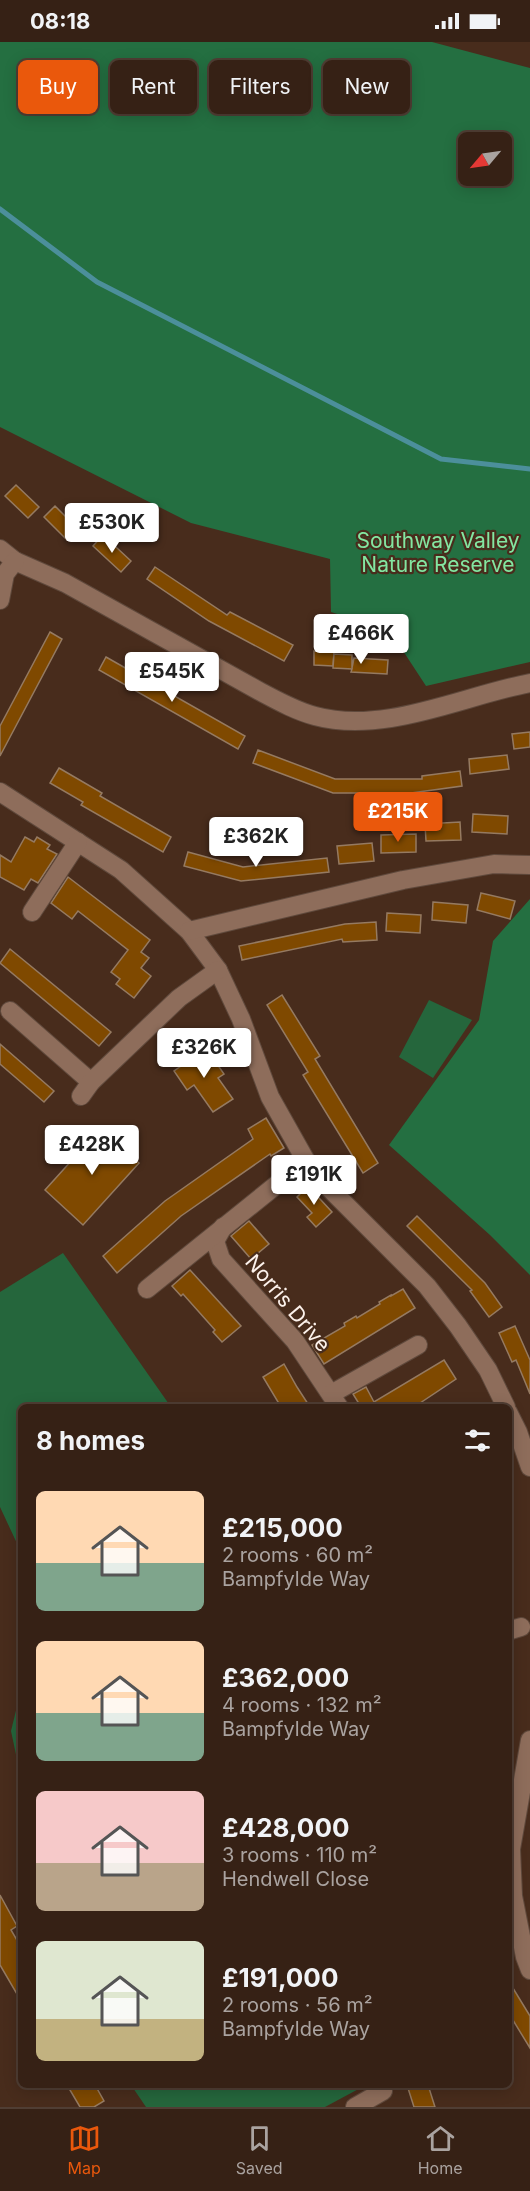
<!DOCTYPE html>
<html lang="en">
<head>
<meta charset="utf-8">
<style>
	:root { --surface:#362115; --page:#412e22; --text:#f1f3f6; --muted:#aaa3a0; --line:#503e34; --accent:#ea580c }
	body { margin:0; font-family:Inter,sans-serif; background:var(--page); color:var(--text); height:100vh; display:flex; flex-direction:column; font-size:22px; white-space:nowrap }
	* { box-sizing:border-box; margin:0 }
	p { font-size:20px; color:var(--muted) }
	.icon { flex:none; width:33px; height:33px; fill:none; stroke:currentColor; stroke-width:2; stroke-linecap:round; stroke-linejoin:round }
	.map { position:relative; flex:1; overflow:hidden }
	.drawer { position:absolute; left:18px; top:1362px; width:494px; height:684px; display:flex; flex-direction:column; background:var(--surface); border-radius:9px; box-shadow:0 3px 15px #0003,0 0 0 2px var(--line) }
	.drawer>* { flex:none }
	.banner { position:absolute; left:18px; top:18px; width:495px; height:54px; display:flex; gap:12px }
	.needle { width:39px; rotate:241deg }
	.fabs { position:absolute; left:458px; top:90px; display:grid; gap:12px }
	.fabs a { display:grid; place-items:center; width:54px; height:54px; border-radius:9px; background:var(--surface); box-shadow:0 3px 15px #0003,0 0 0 2px var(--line); font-size:30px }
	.price { position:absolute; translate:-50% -51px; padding:0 14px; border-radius:6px; background:#fff; color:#222; font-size:20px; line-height:39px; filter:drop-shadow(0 2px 3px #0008) }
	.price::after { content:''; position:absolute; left:50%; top:36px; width:18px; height:14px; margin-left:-9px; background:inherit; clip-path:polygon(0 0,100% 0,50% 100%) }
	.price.selected { background:var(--accent); color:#fff }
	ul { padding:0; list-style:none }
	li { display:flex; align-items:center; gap:18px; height:150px; padding:0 18px }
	li span { display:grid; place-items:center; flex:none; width:168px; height:120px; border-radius:9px; color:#555 }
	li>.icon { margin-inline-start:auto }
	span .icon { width:72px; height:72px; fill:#fffc; stroke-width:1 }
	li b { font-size:26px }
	h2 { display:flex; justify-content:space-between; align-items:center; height:72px; padding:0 18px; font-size:26px }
	.pill { padding:0 21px; border-radius:9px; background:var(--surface); box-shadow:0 3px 15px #0003,0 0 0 2px var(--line); font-size:21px; line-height:54px }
	.pill.selected { background:var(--accent); color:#fff }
	.status { display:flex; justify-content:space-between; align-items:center; height:42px; padding:0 30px; background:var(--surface); direction:ltr }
	.status svg { height:16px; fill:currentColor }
	.tabs { display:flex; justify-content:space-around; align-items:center; height:84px; border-top:2px solid var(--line); background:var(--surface); font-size:16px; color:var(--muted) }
	.tabs a { display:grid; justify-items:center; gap:3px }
	.tabs .selected { color:var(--accent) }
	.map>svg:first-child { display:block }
</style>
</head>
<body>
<div class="status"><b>08:18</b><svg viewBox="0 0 49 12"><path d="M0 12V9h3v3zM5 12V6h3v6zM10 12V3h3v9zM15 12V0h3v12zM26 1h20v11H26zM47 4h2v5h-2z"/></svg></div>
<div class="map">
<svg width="530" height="2065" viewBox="0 0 530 2065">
	<rect width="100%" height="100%" fill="#482c1c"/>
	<!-- green -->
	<g fill="#25663c">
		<path d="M 429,958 L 472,978 L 433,1036 L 399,1015 Z"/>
		<path d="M 63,1211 L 171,1365 L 21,1365 L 21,1510 L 0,1465 L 0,1250 Z"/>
		<path d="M 21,1648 L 21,1736 L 11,1689 Z"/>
		<path d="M 131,2043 L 366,2043 L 325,2065 L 146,2065 Z"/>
	</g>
	<!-- forest -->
	<g fill="#246f41" fill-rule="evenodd">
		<path d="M 0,0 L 432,0 L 530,26 L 530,620 L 426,644 L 390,589 L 331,570 L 330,517 L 191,481 L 0,385 ZM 501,100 L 501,134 L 468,134 L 468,100 Z"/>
		<path d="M 530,857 L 530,1233 L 490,1193 L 389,1103 L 479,978 L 493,899 Z"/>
	</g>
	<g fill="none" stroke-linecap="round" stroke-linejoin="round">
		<!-- stream -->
		<path stroke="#4c8f9b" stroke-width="5" d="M 0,167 L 97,240 L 441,417 L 530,427"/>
	</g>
	<!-- building -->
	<g fill="#7f4900" stroke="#957a61" stroke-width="1.5">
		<path d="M 16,443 L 39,465 L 28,476 L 5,454 Z"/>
		<path d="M 55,464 L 78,487 L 67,498 L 44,475 Z"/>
		<path d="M 103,493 L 131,519 L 121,530 L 93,504 Z"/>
		<path d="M 155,525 L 227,573 L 230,570 L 293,603 L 284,619 L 209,579 L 147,537 Z"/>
		<path d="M 50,590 L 62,597 L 0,714 L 0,684 Z"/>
		<path d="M 314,609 L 334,610 L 333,624 L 314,623 Z"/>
		<path d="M 334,612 L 352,613 L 352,626 L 354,616 L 388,618 L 387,632 L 351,630 L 352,627 L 333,626 Z"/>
		<path d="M 106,615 L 245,694 L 238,707 L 99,628 Z"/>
		<path d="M 530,690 L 530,705 L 514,707 L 512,692 Z"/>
		<path d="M 258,708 L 335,737 L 422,737 L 422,734 L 460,729 L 462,744 L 411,751 L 333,751 L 253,721 Z"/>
		<path d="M 507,713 L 509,727 L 470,732 L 469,717 Z"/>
		<path d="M 59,726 L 102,751 L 100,754 L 171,795 L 163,810 L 81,763 L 83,760 L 50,741 Z"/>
		<path d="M 473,772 L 508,774 L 507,792 L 472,790 Z"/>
		<path d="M 460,780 L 461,798 L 426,799 L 425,782 Z"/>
		<path d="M 416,792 L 416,810 L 381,811 L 381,793 Z"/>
		<path d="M 25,795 L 34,800 L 37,795 L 50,803 L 47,807 L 57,812 L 38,841 L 31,837 L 24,848 L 0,835 L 0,813 L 11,820 Z"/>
		<path d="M 372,801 L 374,819 L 339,822 L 337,804 Z"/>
		<path d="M 188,810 L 243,825 L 327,816 L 329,830 L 241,839 L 184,824 Z"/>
		<path d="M 68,835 L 150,898 L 141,910 L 149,916 L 141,926 L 151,934 L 134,956 L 116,942 L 120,937 L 111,930 L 128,908 L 78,869 L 72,877 L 51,861 Z"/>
		<path d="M 481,851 L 515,859 L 510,877 L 477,868 Z"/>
		<path d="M 433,860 L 468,863 L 466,881 L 432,878 Z"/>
		<path d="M 387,871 L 421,873 L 420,891 L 386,889 Z"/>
		<path d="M 376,880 L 377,898 L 343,900 L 342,897 L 242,918 L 239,904 L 345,882 Z"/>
		<path d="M 10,907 L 111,990 L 99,1004 L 0,921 Z"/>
		<path d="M 282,953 L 320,1014 L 315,1017 L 378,1121 L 363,1131 L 303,1033 L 308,1030 L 267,963 Z"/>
		<path d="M 0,1002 L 54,1049 L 44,1060 L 0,1022 Z"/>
		<path d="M 208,1009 L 224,1032 L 218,1036 L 233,1057 L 213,1070 L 194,1043 L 187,1048 L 174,1029 L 181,1024 L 179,1021 L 193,1011 L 197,1016 Z"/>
		<path d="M 266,1076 L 284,1106 L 271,1114 L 270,1112 L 181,1174 L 117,1231 L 103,1214 L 165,1159 L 253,1097 L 248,1087 Z"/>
		<path d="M 101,1086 L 139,1121 L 83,1183 L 45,1148 Z"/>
		<path d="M 308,1144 L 332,1170 L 316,1185 L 307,1175 L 312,1171 L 297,1155 Z"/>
		<path d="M 417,1174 L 485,1241 L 502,1265 L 489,1275 L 470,1249 L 472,1248 L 407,1184 Z"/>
		<path d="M 249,1179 L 269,1202 L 251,1217 L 231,1194 Z"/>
		<path d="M 190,1228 L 241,1284 L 222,1300 L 213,1290 L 215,1288 L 183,1252 L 181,1254 L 172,1244 Z"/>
		<path d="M 403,1247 L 415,1266 L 324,1322 L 312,1303 L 345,1284 L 344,1281 L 356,1274 L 357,1276 L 380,1262 L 379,1260 L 391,1253 L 391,1254 Z"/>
		<path d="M 515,1284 L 530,1318 L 530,1352 L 516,1318 L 512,1320 L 499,1291 Z"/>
		<path d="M 444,1318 L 456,1337 L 414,1365 L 361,1365 L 353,1352 L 366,1345 L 374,1360 Z"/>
		<path d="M 284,1322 L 297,1345 L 310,1365 L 281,1365 L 263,1335 Z"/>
		<path d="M 0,1853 L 17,1884 L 11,1888 L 21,1905 L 21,1959 L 0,1923 Z"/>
		<path d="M 508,1938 L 530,1974 L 530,2006 L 508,1970 Z"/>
		<path d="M 67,2043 L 95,2043 L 104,2059 L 94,2065 L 80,2065 Z"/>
		<path d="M 407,2043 L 428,2043 L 435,2065 L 414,2065 Z"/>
	</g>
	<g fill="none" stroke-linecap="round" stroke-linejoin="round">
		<!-- minor casing -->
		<g stroke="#5f493c" stroke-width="20">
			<g id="minor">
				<path d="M 0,507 L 15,519 L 65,541 L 261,650 C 278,659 296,669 315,674 C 384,693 462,654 530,641"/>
				<path d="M 0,558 L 5,532 L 15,519"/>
				<path d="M 0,750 L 121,828 L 189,889 L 218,928 L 241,977 L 270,1055 L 306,1119 L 329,1146 L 427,1244 L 458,1284 L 488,1328 L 506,1365"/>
				<path d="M 32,870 L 78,800"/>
				<path d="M 189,889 L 403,838 L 494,822 L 530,823"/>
				<path d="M 10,969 L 91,1040"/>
				<path d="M 81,1054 L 91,1040 L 179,956 L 218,928"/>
				<path d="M 223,1185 L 215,1199 L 221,1217 L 295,1299 L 339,1365"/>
				<path d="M 147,1247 L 306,1119"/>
				<path d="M 331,1352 L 418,1303"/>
				<path d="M 508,1370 L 518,1390 L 530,1425"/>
				<path d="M 508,1589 L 521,1585"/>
				<path d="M 530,1698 L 511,1807 L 513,1854 L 525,1915 L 530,1928"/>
				<path d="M 355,2065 L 383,2049"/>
			</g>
		</g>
		<!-- minor -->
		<use href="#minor" stroke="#8e6d5b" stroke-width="18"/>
	</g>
	<g text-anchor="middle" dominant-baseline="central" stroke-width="4.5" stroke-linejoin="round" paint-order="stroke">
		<!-- park labels -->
		<g font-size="21" fill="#83e6a1" stroke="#482c1c">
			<text x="438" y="498">Southway Valley<tspan x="438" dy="24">Nature Reserve</tspan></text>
		</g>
		<!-- street labels -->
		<g font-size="21" fill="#fdf2ec" stroke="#482c1c">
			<text transform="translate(288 1261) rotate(50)">Norris Drive</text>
		</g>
	</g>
</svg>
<div class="fabs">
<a><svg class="needle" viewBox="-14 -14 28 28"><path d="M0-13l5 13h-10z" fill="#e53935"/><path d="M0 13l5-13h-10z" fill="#aaa3a0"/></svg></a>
</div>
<b class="price" style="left:112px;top:512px">£530K</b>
<b class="price" style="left:361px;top:623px">£466K</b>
<b class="price" style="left:172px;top:661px">£545K</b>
<b class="price selected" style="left:398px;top:801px">£215K</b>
<b class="price" style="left:256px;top:826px">£362K</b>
<b class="price" style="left:204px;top:1037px">£326K</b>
<b class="price" style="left:92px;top:1134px">£428K</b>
<b class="price" style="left:314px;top:1164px">£191K</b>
<div class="banner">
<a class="pill selected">Buy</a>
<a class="pill">Rent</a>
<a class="pill">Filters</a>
<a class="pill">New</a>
</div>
<section class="drawer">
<h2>8 homes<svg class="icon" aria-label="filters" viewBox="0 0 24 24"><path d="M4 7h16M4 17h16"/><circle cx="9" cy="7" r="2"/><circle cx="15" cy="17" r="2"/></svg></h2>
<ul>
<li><span style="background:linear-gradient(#ffd9b3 60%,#7fa58c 0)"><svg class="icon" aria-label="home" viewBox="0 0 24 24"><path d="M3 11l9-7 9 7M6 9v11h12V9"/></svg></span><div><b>£215,000</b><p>2 rooms · 60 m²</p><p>Bampfylde Way</p></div></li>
<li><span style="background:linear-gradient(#ffd9b3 60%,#7fa58c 0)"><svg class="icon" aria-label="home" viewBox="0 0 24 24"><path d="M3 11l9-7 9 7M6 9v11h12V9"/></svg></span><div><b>£362,000</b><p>4 rooms · 132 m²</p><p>Bampfylde Way</p></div></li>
<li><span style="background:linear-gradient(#f6c9c9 60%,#b9a48a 0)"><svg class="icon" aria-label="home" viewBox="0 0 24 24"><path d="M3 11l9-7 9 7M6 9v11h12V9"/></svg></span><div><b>£428,000</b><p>3 rooms · 110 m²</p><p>Hendwell Close</p></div></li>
<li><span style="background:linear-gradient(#dfe7d0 65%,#c2b280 0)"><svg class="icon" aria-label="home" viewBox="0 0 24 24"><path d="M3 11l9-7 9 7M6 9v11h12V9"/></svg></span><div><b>£191,000</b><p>2 rooms · 56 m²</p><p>Bampfylde Way</p></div></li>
</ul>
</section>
</div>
<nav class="tabs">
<a class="selected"><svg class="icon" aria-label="map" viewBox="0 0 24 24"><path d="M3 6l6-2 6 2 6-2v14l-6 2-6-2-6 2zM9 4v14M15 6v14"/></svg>Map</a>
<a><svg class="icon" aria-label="saved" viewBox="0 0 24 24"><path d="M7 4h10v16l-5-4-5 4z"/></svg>Saved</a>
<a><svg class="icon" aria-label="home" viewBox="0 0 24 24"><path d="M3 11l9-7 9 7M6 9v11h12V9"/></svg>Home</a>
</nav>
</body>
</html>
